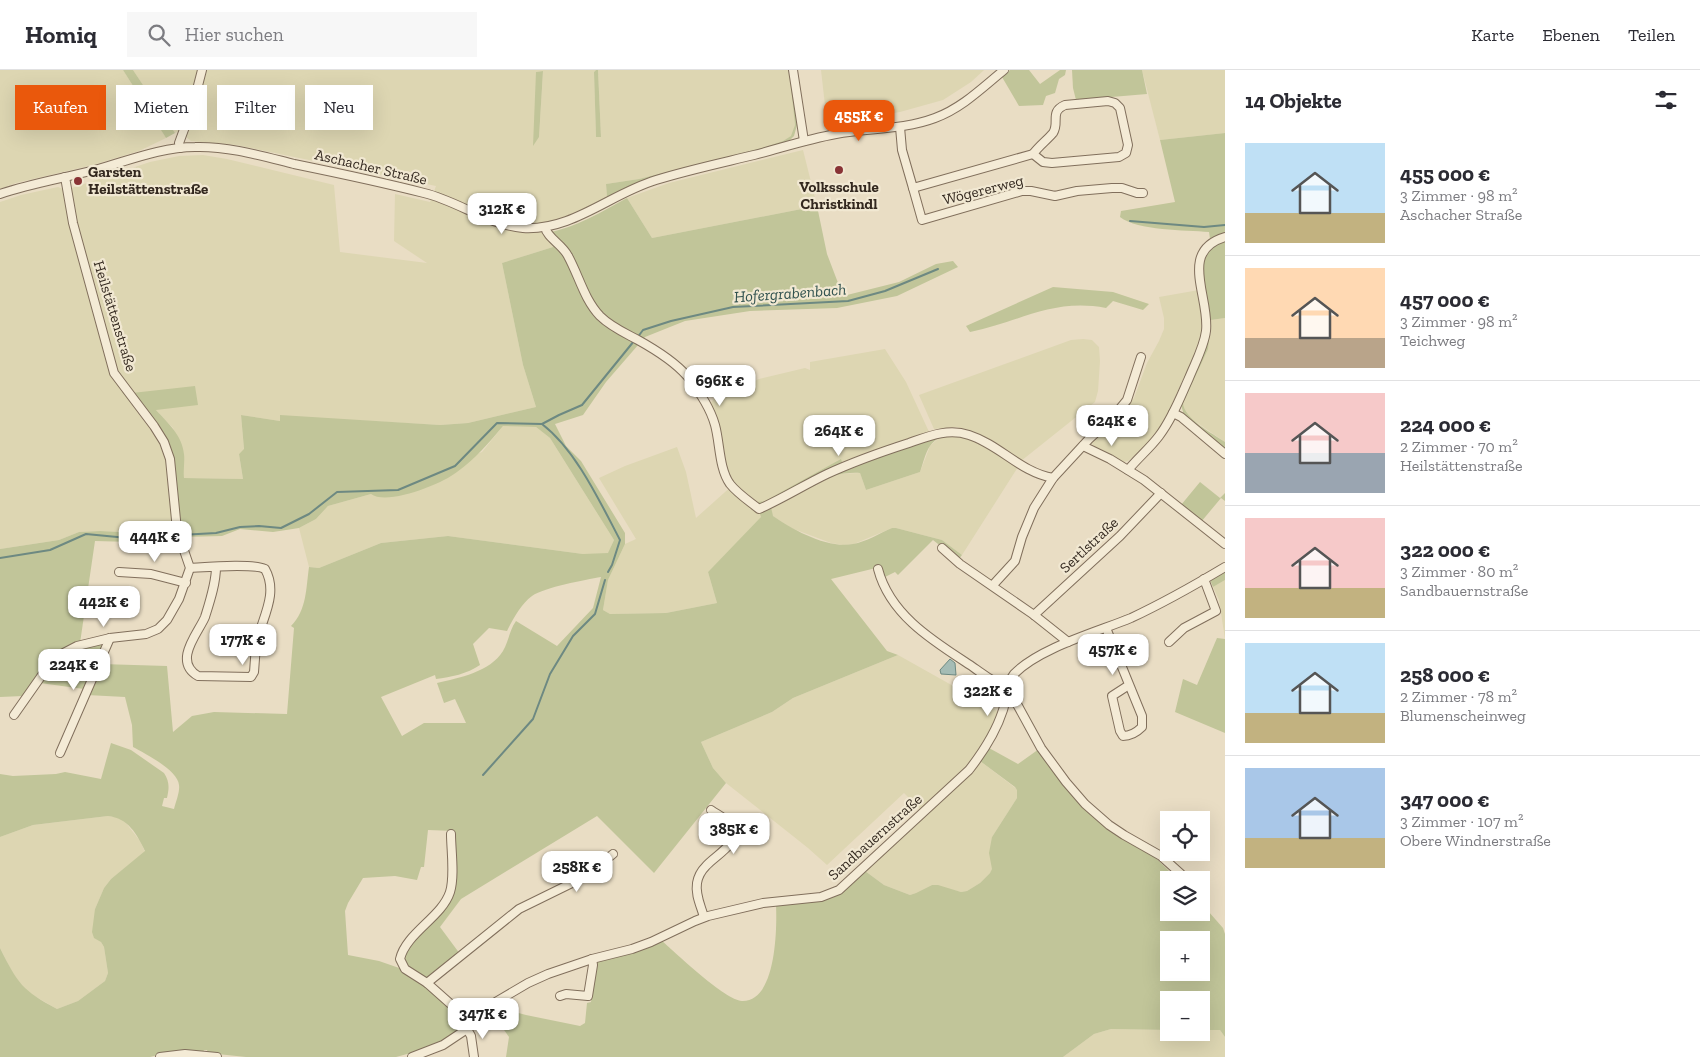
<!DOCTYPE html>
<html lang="de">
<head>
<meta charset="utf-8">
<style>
	:root { --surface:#fff; --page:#f7f7f7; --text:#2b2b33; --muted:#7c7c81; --line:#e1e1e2; --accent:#ea580c }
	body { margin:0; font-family:"Zilla Slab",serif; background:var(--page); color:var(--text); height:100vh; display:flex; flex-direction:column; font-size:19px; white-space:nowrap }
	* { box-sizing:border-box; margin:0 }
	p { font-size:16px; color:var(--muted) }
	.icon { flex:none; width:28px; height:28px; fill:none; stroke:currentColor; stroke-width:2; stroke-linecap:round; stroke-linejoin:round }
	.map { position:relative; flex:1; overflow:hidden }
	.panel { display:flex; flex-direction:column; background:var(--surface); width:475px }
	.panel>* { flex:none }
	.banner { position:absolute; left:15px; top:15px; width:475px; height:45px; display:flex; gap:10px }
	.buttons { position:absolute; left:1160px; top:741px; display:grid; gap:10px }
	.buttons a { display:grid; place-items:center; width:50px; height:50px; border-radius:0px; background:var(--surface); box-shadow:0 5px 20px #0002; font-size:25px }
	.price { position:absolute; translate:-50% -42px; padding:0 11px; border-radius:10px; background:#fff; color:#222; font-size:16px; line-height:32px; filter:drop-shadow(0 1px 2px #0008) }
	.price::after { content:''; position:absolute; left:50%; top:30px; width:15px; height:11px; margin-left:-8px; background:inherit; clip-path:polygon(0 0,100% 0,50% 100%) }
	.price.on { background:var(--accent); color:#fff }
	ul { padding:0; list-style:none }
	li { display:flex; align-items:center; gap:15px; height:125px; padding:0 20px }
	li+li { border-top:1px solid var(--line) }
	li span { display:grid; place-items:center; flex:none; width:140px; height:100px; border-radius:0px; color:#555 }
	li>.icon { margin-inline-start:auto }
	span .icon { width:60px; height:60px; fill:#fffc; stroke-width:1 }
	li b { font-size:21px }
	h2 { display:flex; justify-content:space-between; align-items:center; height:60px; padding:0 20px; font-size:21px }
	.pill { padding:0 18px; border-radius:0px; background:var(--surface); box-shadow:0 5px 20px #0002; font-size:18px; line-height:45px }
	.pill.on { background:var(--accent); color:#fff }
	header { display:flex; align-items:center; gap:30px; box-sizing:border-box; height:70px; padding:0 25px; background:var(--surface); border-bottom:1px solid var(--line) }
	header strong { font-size:24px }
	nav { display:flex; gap:28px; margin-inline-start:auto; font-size:18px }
	.search { width:350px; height:45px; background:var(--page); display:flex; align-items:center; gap:12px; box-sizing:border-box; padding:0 18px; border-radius:0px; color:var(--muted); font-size:19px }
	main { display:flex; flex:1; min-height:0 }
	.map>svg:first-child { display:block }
</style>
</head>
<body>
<header>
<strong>Homiq</strong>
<div class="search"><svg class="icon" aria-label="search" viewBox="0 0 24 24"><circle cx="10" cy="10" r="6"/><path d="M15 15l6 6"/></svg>Hier suchen</div>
<nav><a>Karte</a><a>Ebenen</a><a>Teilen</a></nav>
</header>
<main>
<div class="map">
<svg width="1225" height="987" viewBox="0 0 1225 987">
	<rect width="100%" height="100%" fill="#e9ddc4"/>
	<!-- farmland -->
	<g fill="#ddd6b2" fill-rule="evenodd">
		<path d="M 0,0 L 123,0 L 166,68 L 139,81 L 93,95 L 16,113 L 0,119 Z"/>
		<path d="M 133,0 L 596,0 L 594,2 L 596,67 L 601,67 L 598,0 L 789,0 L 795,55 L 792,66 L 783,71 L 765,77 L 639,109 L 606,114 L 607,127 L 586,139 L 560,150 L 543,153 L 553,177 L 502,193 L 523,295 L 536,337 L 468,353 L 440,355 L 280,346 L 280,351 L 241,345 L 244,380 L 239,384 L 243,409 L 183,408 L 184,384 L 173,358 L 156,340 L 132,323 L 122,322 L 154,364 L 166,387 L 169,414 L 173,463 L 140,463 L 100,461 L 79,462 L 59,470 L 0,479 L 0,132 L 21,125 L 58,117 L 63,119 L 65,134 L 72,130 L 72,118 L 150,92 L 179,86 L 203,85 L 227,89 L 334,115 L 340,182 L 427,193 L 394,171 L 395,124 L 430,132 L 436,116 L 236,75 L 191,71 L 179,61 L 175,63 ZM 543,1 L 539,67 L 536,2 Z"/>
		<path d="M 821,0 L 984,0 L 971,12 L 943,30 L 900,42 L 827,53 Z"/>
		<path d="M 1142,0 L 1225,0 L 1225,63 L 1160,70 Z"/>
		<path d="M 803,80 L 817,136 L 652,168 L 627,128 L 669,113 Z"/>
		<path d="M 1199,220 L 1203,259 L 1200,273 L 1163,353 L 1149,373 L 1128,391 L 1123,392 L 1094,376 L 1091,373 L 1096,366 L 1126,337 L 1134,328 L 1147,293 L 1159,271 L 1164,259 L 1164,248 L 1159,227 Z"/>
		<path d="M 1225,248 L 1225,372 L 1189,347 L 1183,339 L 1183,333 L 1211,263 L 1211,250 Z"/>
		<path d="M 1083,269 L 1092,270 L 1099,277 L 1100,291 L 1098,321 L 1095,332 L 1021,391 L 1000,376 L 983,366 L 957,357 L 934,359 L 919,325 L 1071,270 Z"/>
		<path d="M 885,279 L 906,312 L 930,364 L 813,406 L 765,431 L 761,432 L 759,434 L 759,441 L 762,447 L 708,502 L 717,533 L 666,543 L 610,544 L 603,540 L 608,510 L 625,474 L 636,469 L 599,408 L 625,396 L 677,377 L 686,402 L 696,448 L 734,414 L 727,399 L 717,351 L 710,334 L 714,329 L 759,309 L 805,298 L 810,300 L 810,292 Z"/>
		<path d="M 503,356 L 536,357 L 550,368 L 614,470 L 608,484 L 583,484 L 448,466 L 381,473 L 319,498 L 309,497 L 299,458 L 316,449 L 328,436 L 371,424 L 482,382 Z"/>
		<path d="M 947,366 L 958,366 L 974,370 L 1003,386 L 1018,397 L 962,485 L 942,470 L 896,458 L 892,458 L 854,474 L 843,475 L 831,473 L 791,458 L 773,446 L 771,443 L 771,437 L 791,425 L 836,404 L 860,403 L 866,420 L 920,402 L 930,376 L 938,369 Z"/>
		<path d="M 1225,510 L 1225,569 L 1219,530 L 1213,517 Z"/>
		<path d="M 898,585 L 996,640 L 998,644 L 984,674 L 967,697 L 923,739 L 920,739 L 904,723 L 827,795 L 808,778 L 726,713 L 713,698 L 701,672 L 772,642 L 793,628 Z"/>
		<path d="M 980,691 L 1018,720 L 1017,728 L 992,767 L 992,800 L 990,803 L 980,813 L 967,821 L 961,822 L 932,815 L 916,823 L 910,825 L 884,815 L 865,801 L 945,727 Z"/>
		<path d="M 108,746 L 118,747 L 126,753 L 140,771 L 145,782 L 111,809 L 104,818 L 95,839 L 101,872 L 104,877 L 108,903 L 105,911 L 78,931 L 57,939 L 26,921 L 12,902 L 0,878 L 0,767 L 33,755 Z"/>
		<path d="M 1111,959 L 1169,960 L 1169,962 L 1201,962 L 1201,960 L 1220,960 L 1225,967 L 1225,987 L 1063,987 L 1094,964 Z"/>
	</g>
	<!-- green -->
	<g fill="#c1c599" fill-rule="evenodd">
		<path d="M 123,0 L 133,0 L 175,63 L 166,68 Z"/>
		<path d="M 596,0 L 598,0 L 601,67 L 596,67 L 594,2 Z"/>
		<path d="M 789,0 L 797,55 L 794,66 L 790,70 C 730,93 664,95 607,127 L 606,114 L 639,109 L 765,77 L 783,71 L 791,66 L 795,55 Z"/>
		<path d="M 1010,0 L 1029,0 L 1040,14 L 1060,0 L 1066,0 L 1065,5 L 1059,9 L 1055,23 L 1046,26 L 1043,35 L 1019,36 L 1002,7 Z"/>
		<path d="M 1072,0 L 1142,0 L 1147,24 L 1076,30 L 1073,18 Z"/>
		<path d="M 543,1 L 539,67 L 533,76 L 536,2 Z"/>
		<path d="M 1225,63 L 1225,164 L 1210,169 L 1209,162 C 1185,160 1138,161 1120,147 L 1121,141 L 1175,132 L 1160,70 Z"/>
		<path d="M 627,128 L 652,168 L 817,136 L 827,184 L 843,226 L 899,212 L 936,194 L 953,191 L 958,197 L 897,226 L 837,238 L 750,241 L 685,251 L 645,267 L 606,312 L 583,345 L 555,354 L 566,376 L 581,391 L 625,463 L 625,474 L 608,510 L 603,540 L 610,544 L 666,543 L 717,533 L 708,502 L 761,447 L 759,441 C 819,410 880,379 946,364 C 974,363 998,379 1019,396 L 1018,397 C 999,383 951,347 930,376 C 925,383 923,394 920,402 L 866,420 L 860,403 C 827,401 798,421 771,437 L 773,446 C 793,460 828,479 853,474 C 866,472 880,463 892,458 L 896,458 L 942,470 L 962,485 L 958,490 L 933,470 L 898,505 L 895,502 L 883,508 L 879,498 L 876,498 L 831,509 L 887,581 L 898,585 L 793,628 L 772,642 L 701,672 L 713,698 L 726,713 L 654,803 L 597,746 L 461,829 L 440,857 L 460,884 L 427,909 L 422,908 L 407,898 L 402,891 L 402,887 L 407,878 L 445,834 L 453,820 L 455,761 L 428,760 L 424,797 L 421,797 L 417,810 L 395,806 L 363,808 L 348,833 L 345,841 L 348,885 L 379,891 L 402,899 L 448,933 L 464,947 L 465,954 L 454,965 L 433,977 L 396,987 L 246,987 L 208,983 L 207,980 L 204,980 L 203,982 L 170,982 L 150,987 L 0,987 L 0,878 C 18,914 22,920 57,939 L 78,931 L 105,911 L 108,903 L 104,877 L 101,872 L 94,868 L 92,862 L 95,839 L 104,818 L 111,809 L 145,781 C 137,764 128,748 108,746 L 33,755 L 0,767 L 0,704 L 13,706 L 56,704 L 65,702 L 101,709 L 111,673 L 131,680 L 164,703 C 170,712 169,719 167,728 L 164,728 L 162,736 L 174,739 C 176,731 180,722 179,715 C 178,700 144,683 133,677 L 132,655 L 125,627 L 87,625 L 101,594 L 167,596 L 173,662 L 192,646 L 214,642 L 287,644 L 294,558 L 291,556 C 307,540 306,518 309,497 L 319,498 L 381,473 L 448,466 L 583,484 L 608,483 L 614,470 L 550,368 L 536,357 L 503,356 C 489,373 475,389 457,402 C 442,414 387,436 371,424 L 328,436 L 316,449 L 299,458 L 273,462 L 240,459 L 222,466 L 183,467 L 169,473 L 95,471 L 80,573 C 70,576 60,580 52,588 C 40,599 34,615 23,626 L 0,627 L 0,479 L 59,470 L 79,462 L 100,461 L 140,463 L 173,463 C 172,443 172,404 165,386 C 156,361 137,342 122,322 L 132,323 L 195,316 L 198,335 L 156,340 C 168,353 182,365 184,384 C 185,392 183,400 184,408 L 243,409 L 239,384 L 244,379 L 241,345 L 280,351 L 280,345 L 440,355 L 468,353 L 536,337 L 523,295 L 502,193 L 553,177 L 547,163 C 577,157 601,142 627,128 ZM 601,507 L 593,538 L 557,576 L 516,551 C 509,561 509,571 503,581 C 490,602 459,608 437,613 L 444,633 L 455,629 L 466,653 L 424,653 L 402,666 L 381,627 L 435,605 L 436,609 C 451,607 467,604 480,595 L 473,574 L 489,558 L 507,561 C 513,549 521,534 532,526 C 545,517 585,510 601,507 Z"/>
		<path d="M 1225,170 L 1225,248 L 1211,250 L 1208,279 L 1183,333 C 1184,349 1212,363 1225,372 L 1225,381 L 1184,345 L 1181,335 L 1209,243 L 1202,200 L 1202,191 L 1208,179 Z"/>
		<path d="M 1053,217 L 1113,222 L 1149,234 L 1143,240 L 1113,231 L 1106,238 C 1052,228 1020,252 970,262 L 966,256 Z"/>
		<path d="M 841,389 L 843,395 L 761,434 L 757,432 L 765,431 Z"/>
		<path d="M 1200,412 L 1220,428 L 1225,423 L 1225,431 L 1221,428 L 1201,452 L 1181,435 Z"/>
		<path d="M 1225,500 L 1225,510 L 1213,517 L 1210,510 Z"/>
		<path d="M 1217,568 L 1225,569 L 1225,663 L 1175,642 L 1183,609 L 1197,615 Z"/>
		<path d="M 102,573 L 104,574 L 84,619 L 40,613 L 51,594 L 69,582 Z"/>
		<path d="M 989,678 L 1018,694 L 1039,679 L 1084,738 L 1119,766 L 1151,783 L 1178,810 L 1169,810 L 1169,842 L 1201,842 L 1201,833 L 1223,858 L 1225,864 L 1225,967 L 1220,960 L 1201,960 L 1201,930 L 1169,930 L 1169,960 L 1111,959 L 1094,964 L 1063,987 L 506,987 L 509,967 L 490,940 L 502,931 L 511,941 L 526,945 L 580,956 L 585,953 L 587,933 L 591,932 L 595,893 L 597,891 L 662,871 C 677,884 725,930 742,931 C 777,932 777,856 776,834 L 830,828 L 846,819 L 865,801 L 884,815 L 910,825 L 916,823 L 932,815 L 938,815 L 961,822 L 967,821 L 980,813 L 990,803 L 992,799 L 989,783 L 992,767 L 1017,728 L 1017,720 L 1015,717 L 980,691 ZM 1169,870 L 1201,870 L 1201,902 L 1169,902 Z"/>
	</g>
	<!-- water -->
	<path fill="#a5bcb5" stroke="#6d8982" d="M 950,589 L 955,593 L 956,605 L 941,604 L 940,600 Z"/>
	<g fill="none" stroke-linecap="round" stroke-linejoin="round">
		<!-- stream -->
		<g stroke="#6d8982" stroke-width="2">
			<path d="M 1130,151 L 1204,157 L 1225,155"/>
			<path d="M 637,268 L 643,260 L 671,251 L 733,237 L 848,231 L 885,221 L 938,199"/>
			<path d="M 542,354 C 576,380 600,432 620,470 L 612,495 L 608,502"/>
			<path d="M 180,465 L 216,463 L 240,457 L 259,456 L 281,458 L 309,444 L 337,422 L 398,420 L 455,396 L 497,353 L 542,354 L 559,345 L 582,335 L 634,271"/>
			<path d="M 0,488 L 50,480 L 86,464 L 138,469 L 176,466"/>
			<path d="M 483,705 L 533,649 L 550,604 L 573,566 L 595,544 L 605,510"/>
		</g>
		<!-- minor casing -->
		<g stroke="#816f5c" stroke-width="10">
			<g id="minor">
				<path d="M 793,0 L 804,71"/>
				<path d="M 1108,31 L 1115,33 L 1120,38 L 1128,75 L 1126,83 L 1119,87 L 1052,93 L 1043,92 L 1033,84 C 1039,76 1047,70 1053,63 C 1060,52 1049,42 1065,35 Z"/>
				<path d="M 900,57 L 902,80 L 913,118 L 1033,84"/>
				<path d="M 180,78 L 179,73 L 193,35 L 202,0"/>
				<path d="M 913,118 L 922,150 L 1022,121 L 1031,121 L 1055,126 L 1077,121 L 1112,118 L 1122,118 L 1137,123 L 1143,123"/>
				<path d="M 0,124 C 32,113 65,108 98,99 C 130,90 162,77 195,77 C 229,76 262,86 294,94 C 338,103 381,112 424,123 C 458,131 488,155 523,158 C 572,161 610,124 656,110 C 688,100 721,93 754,85 C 781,78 808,69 836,64 C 869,58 903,60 935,48 C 962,38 982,18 1004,0"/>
				<path d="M 545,157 C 547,168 562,174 568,186 C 579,206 584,229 600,246 C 611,257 625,263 638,270 C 656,280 674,291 687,306 C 699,321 710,337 715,355 C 720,373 719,399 730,414 C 738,424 749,431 759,439 C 782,429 804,415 827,404 C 853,392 881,382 909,373 C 929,366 948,358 969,365 C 1000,375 1020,402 1053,408"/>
				<path d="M 1173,343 L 1181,347 L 1225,384"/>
				<path d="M 1083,376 L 1110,389 L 1144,410 L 1225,474"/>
				<path d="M 1128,400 C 1138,388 1150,378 1159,366 C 1172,349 1180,328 1189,308 C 1195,293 1204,277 1206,261 C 1210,227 1178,181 1225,167"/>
				<path d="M 942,478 L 960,494 L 1034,545 L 1068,572"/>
				<path d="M 190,498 C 207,497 252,493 265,499 C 278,522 264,545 258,567 C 255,579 255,591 254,602 L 251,607 L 198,606 C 172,591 199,562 205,547 C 210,531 216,513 216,497"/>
				<path d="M 878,499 C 890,545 933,571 970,595 C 982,603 993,613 1007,617"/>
				<path d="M 119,502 L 151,504 L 186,513"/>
				<path d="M 993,515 L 1015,491 L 1022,467 L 1034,438 L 1053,408 L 1089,369 L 1113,347 L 1127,330 L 1141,287"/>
				<path d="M 1034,545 L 1120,466 L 1161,423"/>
				<path d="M 1106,558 L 1142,646 L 1142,657 C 1137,662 1130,666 1123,666 L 1120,661 L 1112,626 L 1129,615"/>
				<path d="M 1169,572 L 1184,558 L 1216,541 L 1204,509"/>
				<path d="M 1006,625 L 1012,628 L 1018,636 L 1041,678 L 1066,712 L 1085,734 L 1109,755 L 1124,765 L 1161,786 L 1181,804"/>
				<path d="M 14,645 L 54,588 L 77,576 L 110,568 L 146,564 L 158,559 L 167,550 L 179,529 L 190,498 L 177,460 L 170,389 L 164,372 L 154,356 L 114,303 L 73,153 L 65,107"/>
				<path d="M 60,683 L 110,568"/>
				<path d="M 451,764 C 451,780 455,806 450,822 C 442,847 406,863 400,889 L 405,899 L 427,913 L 472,953"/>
				<path d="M 704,847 C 701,836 695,825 697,813 C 698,807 702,800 706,796 C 714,786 741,773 733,757 C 729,750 718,745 711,740"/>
				<path d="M 427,913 L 519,839 L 572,813 L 596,798 L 613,784"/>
				<path d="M 560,926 L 566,924 L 588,926 L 593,895 L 592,889"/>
				<path d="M 467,959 L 471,966 L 474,987"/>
				<path d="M 160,987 L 185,984 L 217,987"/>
				<path d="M 412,987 L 443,975 L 467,959 L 494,933 L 528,913 L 548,904 L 592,889 L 632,879 L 651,872 L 695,851 L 708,846 L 763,833 L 821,827 L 839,820 L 969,700 C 983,682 996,662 1003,640 C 1007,628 1005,615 1014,604 C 1039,578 1097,562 1131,548 C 1163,533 1195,515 1225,497"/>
			</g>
		</g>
		<!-- minor -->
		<use href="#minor" stroke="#f4ebd6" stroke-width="8"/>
	</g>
	<!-- markers -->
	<g fill="#893335" stroke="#f1e8d2" stroke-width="2">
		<circle cx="839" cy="100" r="5"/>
		<circle cx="78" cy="111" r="5"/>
	</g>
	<g text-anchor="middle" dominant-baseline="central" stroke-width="4.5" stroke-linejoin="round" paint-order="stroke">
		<!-- street labels -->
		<g font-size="15" fill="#33281f" stroke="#f1e8d2">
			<text transform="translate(371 97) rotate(13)">Aschacher Straße</text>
			<text transform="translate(983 120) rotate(-14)">Wögererweg</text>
			<text transform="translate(115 246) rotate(73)">Heilstättenstraße</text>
			<text transform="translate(1089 475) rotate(-43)">Sertlstraße</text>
			<text transform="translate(875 767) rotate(-42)">Sandbauernstraße</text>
		</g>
		<!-- poi labels -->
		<g font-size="15" font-weight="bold" fill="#33281f" stroke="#f1e8d2" text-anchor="start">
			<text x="88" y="102">Garsten<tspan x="88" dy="17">Heilstättenstraße</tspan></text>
			<text x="839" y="117" text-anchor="middle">Volksschule<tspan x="839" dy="17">Christkindl</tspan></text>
		</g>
		<!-- water labels -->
		<g font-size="16" font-style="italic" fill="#30514e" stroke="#f1e8d2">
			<text transform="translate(790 223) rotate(-4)">Hofergrabenbach</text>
		</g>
	</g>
</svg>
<div class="buttons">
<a><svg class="icon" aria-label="locate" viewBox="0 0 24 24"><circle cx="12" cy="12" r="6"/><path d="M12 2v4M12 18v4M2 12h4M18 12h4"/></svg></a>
<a><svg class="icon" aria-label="layers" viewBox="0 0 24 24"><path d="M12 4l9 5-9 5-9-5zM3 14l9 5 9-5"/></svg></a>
<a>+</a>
<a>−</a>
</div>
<b class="price on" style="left:859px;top:72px">455K €</b>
<b class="price" style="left:502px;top:165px">312K €</b>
<b class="price" style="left:720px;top:337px">696K €</b>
<b class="price" style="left:1112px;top:377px">624K €</b>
<b class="price" style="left:839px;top:387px">264K €</b>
<b class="price" style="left:155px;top:493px">444K €</b>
<b class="price" style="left:104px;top:558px">442K €</b>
<b class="price" style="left:243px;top:596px">177K €</b>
<b class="price" style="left:1113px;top:606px">457K €</b>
<b class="price" style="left:74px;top:621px">224K €</b>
<b class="price" style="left:988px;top:647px">322K €</b>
<b class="price" style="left:734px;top:785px">385K €</b>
<b class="price" style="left:577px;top:823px">258K €</b>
<b class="price" style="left:483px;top:970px">347K €</b>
<div class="banner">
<a class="pill on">Kaufen</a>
<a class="pill">Mieten</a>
<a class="pill">Filter</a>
<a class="pill">Neu</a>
</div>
</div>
<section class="panel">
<h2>14 Objekte<svg class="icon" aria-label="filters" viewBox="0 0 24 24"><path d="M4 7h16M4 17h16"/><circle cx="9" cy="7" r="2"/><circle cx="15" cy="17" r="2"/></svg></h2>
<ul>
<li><span style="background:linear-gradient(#bfe0f5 70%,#c2b280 0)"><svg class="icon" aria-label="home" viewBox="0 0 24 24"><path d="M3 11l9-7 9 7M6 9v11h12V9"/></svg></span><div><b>455 000 €</b><p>3 Zimmer · 98 m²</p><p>Aschacher Straße</p></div></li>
<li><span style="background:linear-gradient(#ffd9b3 70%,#b9a48a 0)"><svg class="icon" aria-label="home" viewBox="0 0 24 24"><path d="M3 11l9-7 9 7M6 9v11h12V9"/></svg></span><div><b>457 000 €</b><p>3 Zimmer · 98 m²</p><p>Teichweg</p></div></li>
<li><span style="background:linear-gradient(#f6c9c9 60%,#9aa5b1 0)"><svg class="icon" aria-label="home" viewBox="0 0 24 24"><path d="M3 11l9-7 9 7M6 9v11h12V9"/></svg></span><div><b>224 000 €</b><p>2 Zimmer · 70 m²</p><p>Heilstättenstraße</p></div></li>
<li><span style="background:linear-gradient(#f6c9c9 70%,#c2b280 0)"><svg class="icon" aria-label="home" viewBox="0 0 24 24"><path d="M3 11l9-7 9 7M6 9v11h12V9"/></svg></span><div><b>322 000 €</b><p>3 Zimmer · 80 m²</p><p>Sandbauernstraße</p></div></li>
<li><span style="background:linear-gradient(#bfe0f5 70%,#c2b280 0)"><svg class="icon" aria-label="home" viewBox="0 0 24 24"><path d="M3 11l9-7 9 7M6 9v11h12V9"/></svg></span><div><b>258 000 €</b><p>2 Zimmer · 78 m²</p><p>Blumenscheinweg</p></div></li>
<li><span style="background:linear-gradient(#a9c7e8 70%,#c2b280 0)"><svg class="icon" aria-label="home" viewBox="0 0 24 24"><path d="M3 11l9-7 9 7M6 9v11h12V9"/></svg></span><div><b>347 000 €</b><p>3 Zimmer · 107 m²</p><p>Obere Windnerstraße</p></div></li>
</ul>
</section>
</main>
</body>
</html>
